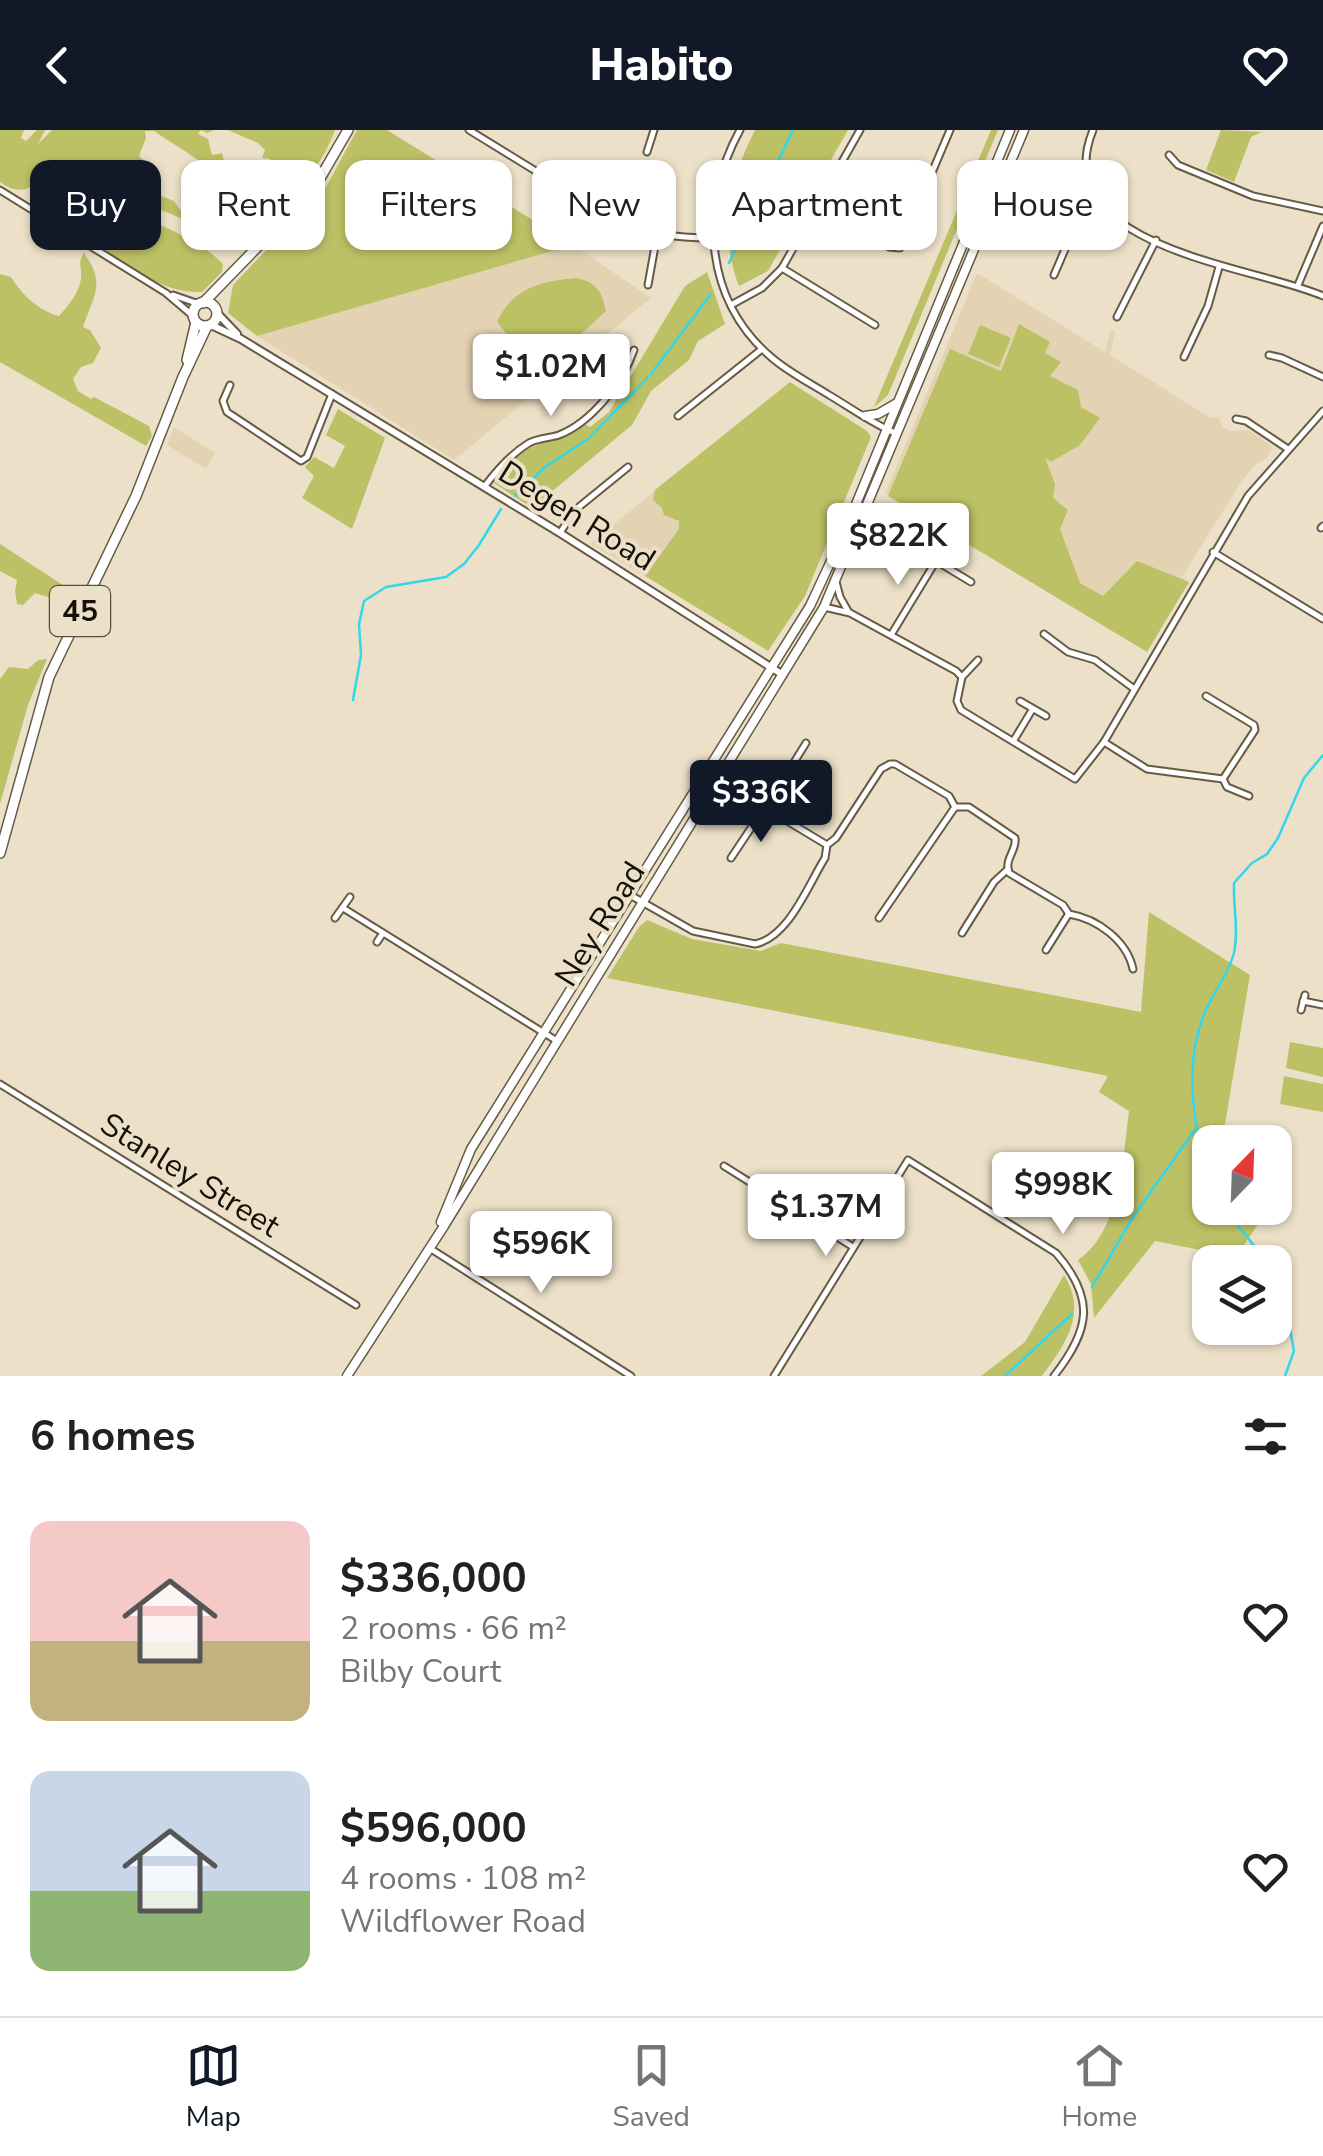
<!DOCTYPE html>
<html lang="en">
<head>
<meta charset="utf-8">
<style>
	:root { --surface:#fff; --page:#f2f2f2; --text:#202124; --muted:#757577; --line:#e0e0e0; --accent:#111827 }
	body { margin:0; font-family:"Nunito Sans",sans-serif; background:var(--page); color:var(--text); height:100vh; display:flex; flex-direction:column; font-size:38px; white-space:nowrap }
	* { box-sizing:border-box; margin:0 }
	p { font-size:32px; color:var(--muted) }
	.icon { flex:none; width:55px; height:55px; fill:none; stroke:currentColor; stroke-width:2; stroke-linecap:round; stroke-linejoin:round }
	.map { position:relative; height:1246px; overflow:hidden }
	.drawer { display:flex; flex-direction:column; background:var(--surface); flex:1 }
	.drawer>* { flex:none }
	.guide { position:absolute; left:30px; top:30px; width:1265px; height:90px; display:flex; gap:20px }
	.needle { width:65px; rotate:23deg }
	.buttons { position:absolute; left:1192px; top:995px; display:grid; gap:20px }
	.buttons a { display:grid; place-items:center; width:100px; height:100px; border-radius:20px; background:var(--surface); box-shadow:0 2px 8px #0004; font-size:50px }
	.price { position:absolute; translate:-50% -85px; padding:0 22px; border-radius:10px; background:#fff; color:#222; font-size:32px; line-height:65px; filter:drop-shadow(0 2px 5px #0008) }
	.price::after { content:''; position:absolute; left:50%; top:60px; width:30px; height:22px; margin-left:-15px; background:inherit; clip-path:polygon(0 0,100% 0,50% 100%) }
	.price.on { background:var(--accent); color:#fff }
	ul { padding:0; list-style:none }
	li { display:flex; align-items:center; gap:30px; height:250px; padding:0 30px }
	li span { display:grid; place-items:center; flex:none; width:280px; height:200px; border-radius:20px; color:#555 }
	li>.icon { margin-inline-start:auto }
	span .icon { width:120px; height:120px; fill:#fffc; stroke-width:1 }
	li b { font-size:42px }
	h2 { display:flex; justify-content:space-between; align-items:center; height:120px; padding:0 30px; font-size:42px }
	.pill { padding:0 35px; border-radius:20px; background:var(--surface); box-shadow:0 2px 8px #0004; font-size:35px; line-height:90px }
	.pill.on { background:var(--accent); color:#fff }
	header { display:flex; justify-content:space-between; align-items:center; height:130px; padding:0 30px; background:var(--accent); color:#fff; font-size:45px; font-weight:800 }
	.tab-bar { display:flex; justify-content:space-around; align-items:center; height:140px; border-top:2px solid var(--line); background:var(--surface); font-size:28px; color:var(--muted) }
	.tab-bar a { display:grid; justify-items:center; gap:5px }
	.tab-bar .on { color:var(--accent) }
	.map>svg:first-child { display:block }
</style>
</head>
<body>
<header><svg class="icon" aria-label="back" viewBox="0 0 24 24"><path d="M15 5l-7 7 7 7"/></svg>Habito<svg class="icon" aria-label="heart" viewBox="0 0 24 24"><path d="M12 20l-8-8c-3-5 5-10 8-4 3-6 11-1 8 4z"/></svg></header>
<div class="map">
<svg width="1323" height="1246" viewBox="0 0 1323 1246">
	<rect width="100%" height="100%" fill="#ede0c8"/>
	<!-- built -->
	<g fill="#e4d3b3">
		<path d="M 573,115 L 651,168 L 454,330 L 257,206 Z"/>
		<path d="M 977,143 L 1105,222 L 1111,199 L 1115,202 L 1110,225 L 1211,288 L 1219,287 L 1222,296 L 1230,301 L 1248,300 L 1273,317 L 1267,328 L 1257,333 L 1241,352 L 1182,447 L 1189,452 L 1147,522 L 885,364 Z"/>
		<path d="M 174,297 L 215,323 L 206,339 L 167,315 Z"/>
		<path d="M 681,339 L 721,366 L 645,446 L 590,414 Z"/>
	</g>
	<!-- green -->
	<g fill="#bdc165">
		<path d="M 0,0 L 24,0 L 21,8 L 26,11 L 37,0 L 45,0 L 38,14 L 52,0 L 214,0 L 207,3 L 201,0 L 198,4 L 208,9 L 212,25 L 222,23 L 225,35 L 230,37 L 241,34 L 246,42 L 256,45 L 260,55 L 279,62 L 291,43 L 290,39 L 274,36 L 270,29 L 262,28 L 265,20 L 258,13 L 228,0 L 335,0 C 320,43 281,81 245,108 L 232,91 L 245,89 C 245,53 181,20 154,1 L 145,1 L 146,8 L 139,26 L 148,34 L 144,50 L 151,62 L 174,71 L 188,91 C 169,83 144,74 128,61 C 112,48 116,37 88,38 L 90,49 C 105,57 115,67 129,77 C 160,99 195,105 223,134 L 222,142 L 202,162 C 153,164 110,121 71,95 L 79,88 L 113,102 L 121,92 L 112,84 C 90,85 78,70 59,76 L 51,70 L 62,58 L 60,43 L 51,38 L 43,42 C 33,62 18,65 0,52 Z"/>
		<path d="M 357,0 L 387,0 L 573,115 L 257,206 L 228,183 L 233,155 L 326,57 Z"/>
		<path d="M 755,0 L 848,0 L 768,141 L 739,156 C 718,102 729,51 755,0 Z"/>
		<path d="M 991,0 L 998,0 L 888,265 L 874,277 Z"/>
		<path d="M 1221,0 L 1262,2 L 1251,7 L 1234,52 L 1206,40 Z"/>
		<path d="M 84,123 C 106,153 94,165 83,197 L 90,200 L 101,218 L 93,233 L 81,237 L 73,249 L 78,261 L 91,269 L 94,267 L 149,296 L 152,306 L 146,316 L 0,232 L 0,144 L 11,147 C 22,165 39,181 59,186 C 68,176 80,162 81,148 C 82,136 77,133 84,123 Z"/>
		<path d="M 707,142 L 725,194 L 698,211 L 689,230 L 651,261 L 632,295 L 532,378 L 494,353 C 503,340 515,326 530,318 C 549,309 566,306 583,293 L 590,297 L 609,282 L 685,156 Z"/>
		<path d="M 576,148 C 596,152 602,161 606,181 C 594,192 552,233 536,230 C 521,227 507,203 497,192 C 512,158 542,151 576,148 Z"/>
		<path d="M 1019,194 L 1050,212 L 1045,223 L 1061,232 L 1050,246 L 1078,260 L 1081,277 L 1100,288 L 1080,315 L 1051,332 L 1045,328 L 1055,354 L 1053,368 L 1068,380 L 1060,399 L 1080,453 L 1103,466 L 1137,431 L 1189,452 L 1147,522 L 888,366 L 950,219 L 1001,241 Z"/>
		<path d="M 980,195 L 1011,208 L 999,237 L 968,224 Z"/>
		<path d="M 790,252 L 867,301 L 871,307 L 805,466 L 768,521 L 645,446 L 679,399 L 679,391 L 664,385 L 662,378 L 653,370 L 655,360 Z"/>
		<path d="M 338,279 L 385,308 L 352,399 L 302,368 L 314,346 L 305,337 L 314,327 L 334,338 L 345,316 L 326,305 Z"/>
		<path d="M 0,414 L 69,459 L 74,468 L 70,474 L 35,463 L 23,475 L 17,474 L 15,461 L 17,450 L 0,441 Z"/>
		<path d="M 47,529 L 28,575 L 0,674 L 0,549 L 9,537 L 28,539 L 38,530 Z"/>
		<path d="M 1149,782 L 1250,845 L 1222,1012 L 1210,1012 L 1210,1078 L 1269,1078 L 1236,1127 L 1155,1111 L 1094,1188 L 1091,1154 L 1078,1130 C 1121,1101 1123,1027 1129,981 L 1099,962 L 1108,946 L 607,848 L 639,797 L 647,790 L 692,809 L 761,821 L 781,813 L 1141,882 Z"/>
		<path d="M 1290,912 L 1323,918 L 1323,947 L 1286,938 Z"/>
		<path d="M 1284,946 L 1323,954 L 1323,982 L 1280,974 Z"/>
		<path d="M 1064,1145 C 1088,1183 1065,1215 1042,1246 L 981,1246 L 1025,1212 Z"/>
	</g>
	<g fill="none" stroke-linecap="round" stroke-linejoin="round">
		<!-- stream -->
		<g stroke="#33d7ec" stroke-width="2.5">
			<path d="M 729,133 L 793,0"/>
			<path d="M 651,244 L 710,165"/>
			<path d="M 591,306 L 648,247"/>
			<path d="M 515,366 L 545,337 L 588,309"/>
			<path d="M 353,570 L 361,525 L 359,494 L 364,471 L 386,457 L 446,447 L 464,434 L 479,415 L 501,379"/>
			<path d="M 1210,1048 C 1193,999 1184,937 1203,887 C 1211,865 1228,846 1234,823 C 1239,800 1233,777 1234,753 L 1252,733 L 1267,724 L 1278,708 L 1304,648 L 1323,625"/>
			<path d="M 1224,1078 L 1267,1132"/>
			<path d="M 1275,1150 L 1285,1171 L 1294,1221 L 1285,1246"/>
			<path d="M 1092,1157 L 1133,1087 L 1196,998"/>
			<path d="M 1005,1246 L 1072,1184"/>
		</g>
		<!-- minor casing -->
		<g stroke="#655a44" stroke-width="9">
			<g id="minor">
				<path d="M 469,0 L 612,88 C 646,104 675,108 712,108"/>
				<path d="M 740,0 C 699,74 703,169 771,227 C 788,242 810,253 829,265 C 851,278 873,294 897,304"/>
				<path d="M 1093,0 C 1045,118 1255,136 1323,166"/>
				<path d="M 647,22 L 654,0"/>
				<path d="M 1169,25 L 1178,35 L 1253,66 L 1323,81"/>
				<path d="M 0,60 L 166,163 L 193,186"/>
				<path d="M 819,73 L 889,117 L 900,118 L 950,0"/>
				<path d="M 782,138 L 875,195"/>
				<path d="M 1054,145 L 1072,103 L 1098,73"/>
				<path d="M 648,155 L 657,105"/>
				<path d="M 1298,155 L 1323,96"/>
				<path d="M 173,165 L 199,174"/>
				<path d="M 731,175 L 762,158 L 782,138 L 860,0"/>
				<path d="M 1117,187 L 1156,110"/>
				<path d="M 1269,225 L 1282,228 L 1323,247"/>
				<path d="M 1184,227 L 1208,176 L 1219,137"/>
				<path d="M 230,255 L 223,271 L 227,282 L 301,331 L 307,327 L 332,264"/>
				<path d="M 678,286 L 762,219"/>
				<path d="M 1236,289 L 1246,291 L 1288,319"/>
				<path d="M 485,356 C 497,340 511,324 529,313 C 538,308 550,308 559,305 C 592,292 623,252 634,220"/>
				<path d="M 1321,398 L 1323,396"/>
				<path d="M 560,403 L 574,381 L 628,337"/>
				<path d="M 890,403 L 971,452"/>
				<path d="M 1213,422 L 1323,489"/>
				<path d="M 836,452 L 840,467 L 848,481"/>
				<path d="M 824,477 L 850,483 L 956,541 L 962,547 L 957,571 L 961,580 L 1075,649 L 1104,612 L 1248,366 L 1323,281"/>
				<path d="M 1044,504 L 1068,522 L 1095,530 L 1133,558"/>
				<path d="M 891,505 L 936,431"/>
				<path d="M 962,547 L 978,530"/>
				<path d="M 1020,571 L 1046,586"/>
				<path d="M 1014,610 L 1032,580"/>
				<path d="M 1104,612 L 1147,639 L 1223,649 L 1255,600 L 1254,595 L 1206,566"/>
				<path d="M 806,613 L 770,671 L 769,680 L 827,715"/>
				<path d="M 1223,649 L 1227,657 L 1249,666"/>
				<path d="M 731,728 L 759,686 L 769,680"/>
				<path d="M 630,765 L 693,801 L 755,814 C 789,807 808,755 825,728 L 827,715 L 836,708 L 881,639 L 890,634 L 895,634 L 949,666 L 955,677 L 969,677 L 1015,708 C 1017,721 1004,728 1009,743 L 1063,775 L 1069,784 C 1098,789 1127,811 1133,839"/>
				<path d="M 343,778 L 557,911"/>
				<path d="M 335,788 L 350,767"/>
				<path d="M 879,788 L 955,677"/>
				<path d="M 962,803 L 994,752 L 1008,739"/>
				<path d="M 377,812 L 383,803"/>
				<path d="M 1046,820 L 1068,785"/>
				<path d="M 1303,871 L 1323,875"/>
				<path d="M 1301,880 L 1305,865"/>
				<path d="M 0,954 L 356,1175"/>
				<path d="M 724,1036 L 853,1117"/>
				<path d="M 431,1119 L 631,1246"/>
				<path d="M 774,1246 L 908,1030 L 1056,1123 C 1096,1169 1090,1200 1054,1246"/>
			</g>
		</g>
		<!-- tertiary casing -->
		<g stroke="#655a44" stroke-width="10">
			<g id="tertiary">
				<path d="M 217,183 L 237,204"/>
				<path d="M 211,195 L 241,209 L 560,403 L 783,545"/>
			</g>
		</g>
		<!-- secondary casing -->
		<g stroke="#655a44" stroke-width="11">
			<g id="secondary">
				<path d="M 865,286 L 878,284 L 897,273"/>
				<path d="M 441,1092 L 471,1019 L 810,476 L 845,401 L 1010,0"/>
				<path d="M 347,1246 L 444,1096 L 824,477 L 1024,0"/>
			</g>
		</g>
		<!-- primary casing -->
		<g stroke="#655a44" stroke-width="12">
			<g id="primary">
				<circle cx="205" cy="184" r="12"/>
				<path d="M 203,173 L 304,69 L 319,50 L 348,0"/>
				<path d="M 187,230 L 196,192"/>
				<path d="M 0,723 L 49,547 L 136,366 L 183,247 L 207,196"/>
			</g>
		</g>
		<!-- minor -->
		<use href="#minor" stroke="#fff" stroke-width="5"/>
		<!-- tertiary -->
		<use href="#tertiary" stroke="#fff" stroke-width="6"/>
		<!-- secondary -->
		<use href="#secondary" stroke="#fff" stroke-width="8"/>
		<!-- primary -->
		<use href="#primary" stroke="#fff" stroke-width="9"/>
	</g>
	<g text-anchor="middle" dominant-baseline="central" stroke-width="8" stroke-linejoin="round" paint-order="stroke">
		<!-- shield labels -->
		<rect fill="#ede0c8" stroke="#564f42" stroke-width="2.5" x="50" y="456" width="60" height="50" rx="8"/>
		<g font-size="30" font-weight="bold" fill="#151108">
			<text x="80" y="481">45</text>
		</g>
		<!-- street labels -->
		<g font-size="32" fill="#151108" stroke="#ede0c8">
			<text transform="translate(577 386) rotate(32)">Degen Road</text>
			<text transform="translate(600 794) rotate(-58)">Ney Road</text>
			<text transform="translate(190 1045) rotate(32)">Stanley Street</text>
		</g>
	</g>
</svg>
<div class="buttons">
<a><svg class="needle" viewBox="-14 -14 28 28"><path d="M0-13l5 13h-10z" fill="#e53935"/><path d="M0 13l5-13h-10z" fill="#757577"/></svg></a>
<a><svg class="icon" aria-label="layers" viewBox="0 0 24 24"><path d="M12 4l9 5-9 5-9-5zM3 14l9 5 9-5"/></svg></a>
</div>
<b class="price" style="left:551px;top:289px">$1.02M</b>
<b class="price" style="left:898px;top:458px">$822K</b>
<b class="price on" style="left:761px;top:715px">$336K</b>
<b class="price" style="left:1063px;top:1107px">$998K</b>
<b class="price" style="left:826px;top:1129px">$1.37M</b>
<b class="price" style="left:541px;top:1166px">$596K</b>
<div class="guide">
<a class="pill on">Buy</a>
<a class="pill">Rent</a>
<a class="pill">Filters</a>
<a class="pill">New</a>
<a class="pill">Apartment</a>
<a class="pill">House</a>
</div>
</div>
<section class="drawer">
<h2>6 homes<svg class="icon" aria-label="filters" viewBox="0 0 24 24"><path d="M4 7h16M4 17h16"/><circle cx="9" cy="7" r="2"/><circle cx="15" cy="17" r="2"/></svg></h2>
<ul>
<li><span style="background:linear-gradient(#f6c9c9 60%,#c2b280 0)"><svg class="icon" aria-label="home" viewBox="0 0 24 24"><path d="M3 11l9-7 9 7M6 9v11h12V9"/></svg></span><div><b>$336,000</b><p>2 rooms · 66 m²</p><p>Bilby Court</p></div><svg class="icon" aria-label="heart" viewBox="0 0 24 24"><path d="M12 20l-8-8c-3-5 5-10 8-4 3-6 11-1 8 4z"/></svg></li>
<li><span style="background:linear-gradient(#c9d6e8 60%,#8fb573 0)"><svg class="icon" aria-label="home" viewBox="0 0 24 24"><path d="M3 11l9-7 9 7M6 9v11h12V9"/></svg></span><div><b>$596,000</b><p>4 rooms · 108 m²</p><p>Wildflower Road</p></div><svg class="icon" aria-label="heart" viewBox="0 0 24 24"><path d="M12 20l-8-8c-3-5 5-10 8-4 3-6 11-1 8 4z"/></svg></li>
</ul>
</section>
<nav class="tab-bar">
<a class="on"><svg class="icon" aria-label="map" viewBox="0 0 24 24"><path d="M3 6l6-2 6 2 6-2v14l-6 2-6-2-6 2zM9 4v14M15 6v14"/></svg>Map</a>
<a><svg class="icon" aria-label="saved" viewBox="0 0 24 24"><path d="M7 4h10v16l-5-4-5 4z"/></svg>Saved</a>
<a><svg class="icon" aria-label="home" viewBox="0 0 24 24"><path d="M3 11l9-7 9 7M6 9v11h12V9"/></svg>Home</a>
</nav>
</body>
</html>
